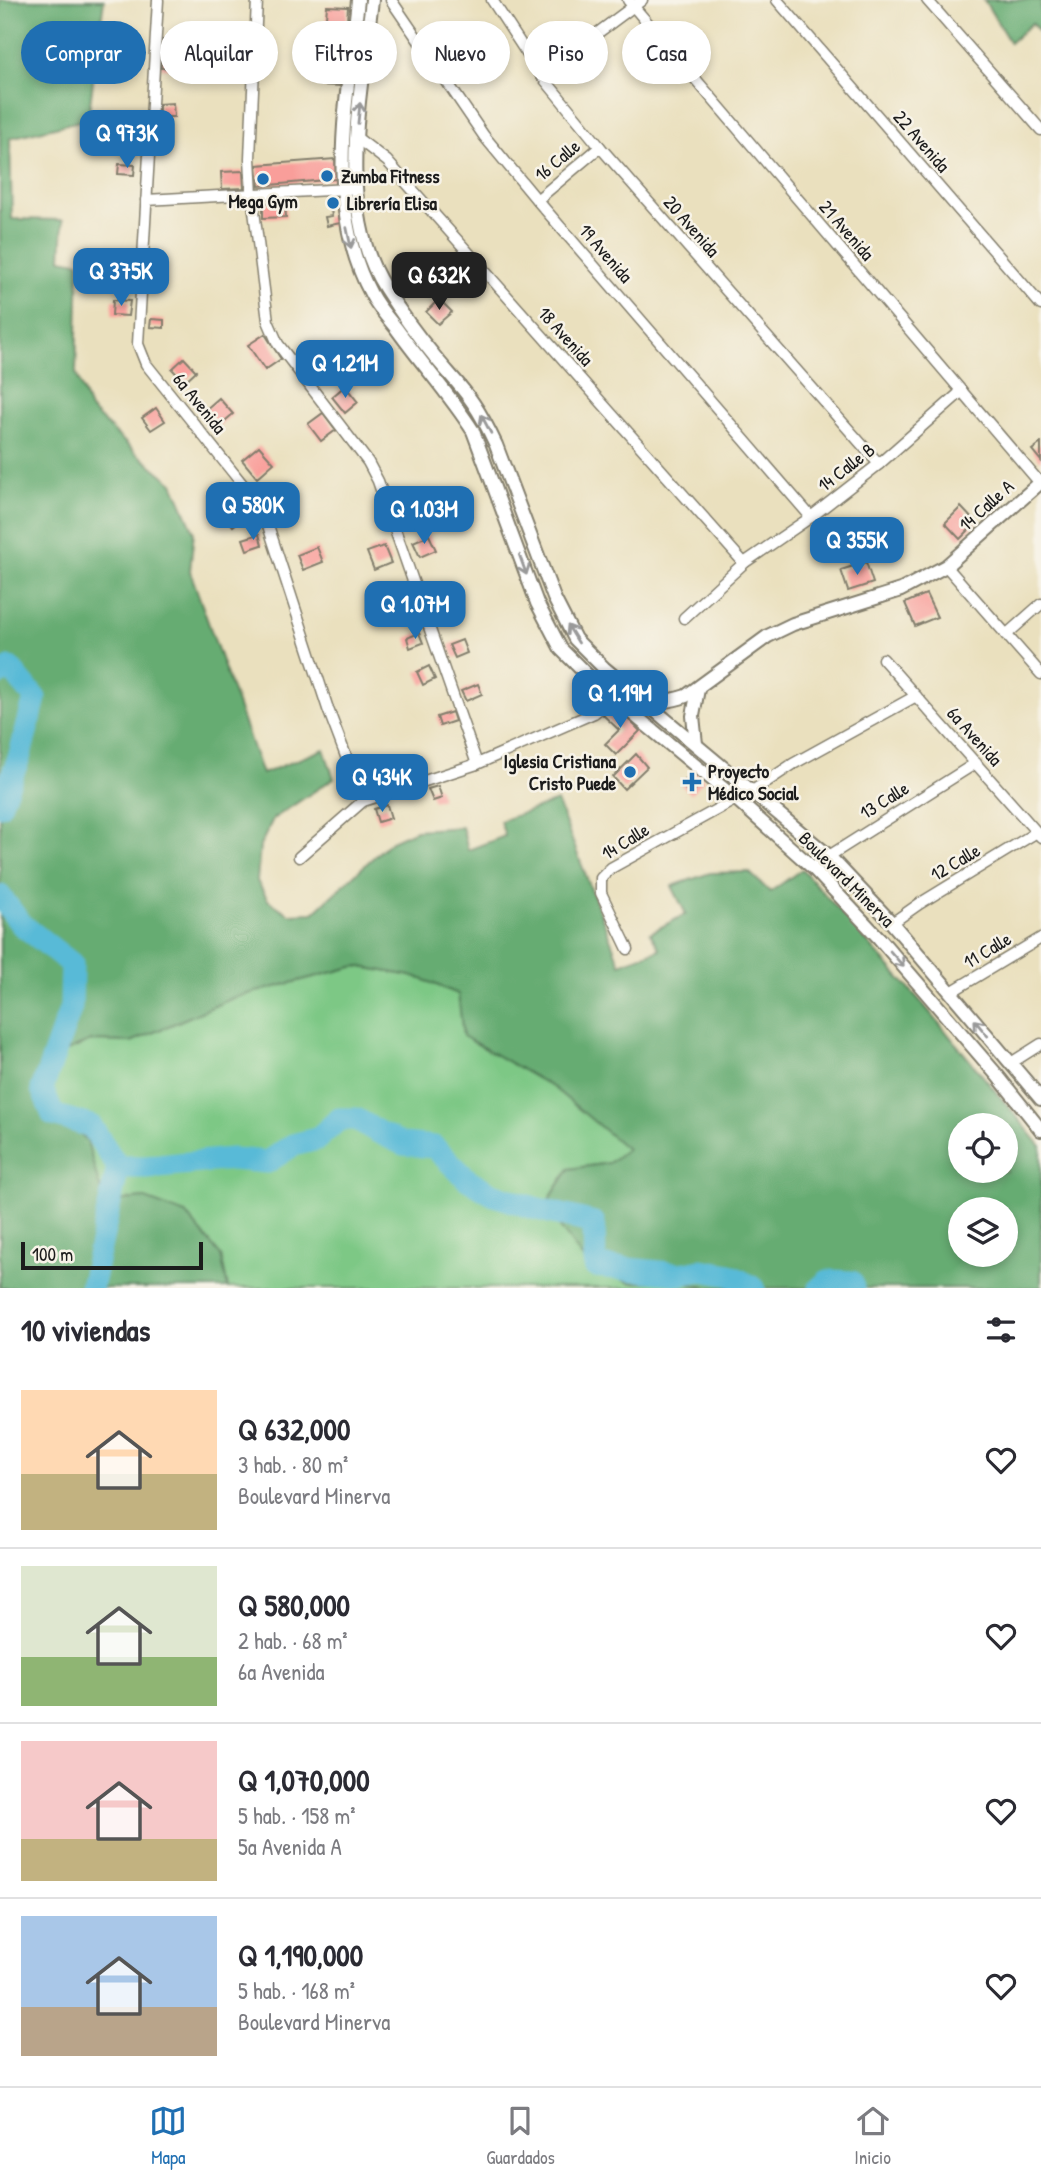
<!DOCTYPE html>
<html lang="es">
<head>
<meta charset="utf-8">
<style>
	:root { --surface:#fff; --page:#f2f2f3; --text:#2b2b33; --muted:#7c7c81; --line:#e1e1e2; --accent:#1f6fb2 }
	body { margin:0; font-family:"Patrick Hand",sans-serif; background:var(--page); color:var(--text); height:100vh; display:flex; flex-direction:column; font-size:26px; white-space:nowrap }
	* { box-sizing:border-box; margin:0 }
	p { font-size:23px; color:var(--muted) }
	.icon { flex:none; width:38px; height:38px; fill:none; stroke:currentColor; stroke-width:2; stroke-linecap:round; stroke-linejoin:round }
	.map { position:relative; height:1288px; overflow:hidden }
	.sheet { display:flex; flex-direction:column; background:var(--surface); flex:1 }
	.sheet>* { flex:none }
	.banner { position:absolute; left:21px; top:21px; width:999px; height:63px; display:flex; gap:14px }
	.fabs { position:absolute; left:948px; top:1113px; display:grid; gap:14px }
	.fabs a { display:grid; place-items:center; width:70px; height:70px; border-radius:50%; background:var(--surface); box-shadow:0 4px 10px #0003; font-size:35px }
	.scale { position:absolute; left:21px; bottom:18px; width:182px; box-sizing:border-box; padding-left:7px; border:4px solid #1c1c1c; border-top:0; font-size:19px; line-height:24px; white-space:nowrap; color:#1c1c1c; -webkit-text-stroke:5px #f7f3e8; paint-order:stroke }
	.price { position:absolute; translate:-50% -60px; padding:0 16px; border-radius:14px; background:var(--accent); color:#fff; font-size:23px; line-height:46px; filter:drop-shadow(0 2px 4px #0008) }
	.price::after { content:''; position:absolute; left:50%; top:42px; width:21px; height:16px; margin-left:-10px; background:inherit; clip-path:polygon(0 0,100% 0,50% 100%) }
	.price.selected { background:#222; color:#fff }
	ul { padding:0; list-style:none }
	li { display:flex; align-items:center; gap:21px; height:175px; padding:0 21px }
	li+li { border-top:2px solid var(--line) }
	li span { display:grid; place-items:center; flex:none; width:196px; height:140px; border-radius:0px; color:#555 }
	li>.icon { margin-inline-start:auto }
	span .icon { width:84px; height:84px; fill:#fffc; stroke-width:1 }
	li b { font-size:30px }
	h2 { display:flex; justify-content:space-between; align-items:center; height:84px; padding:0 21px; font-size:30px }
	.tag { padding:0 24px; border-radius:32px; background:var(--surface); box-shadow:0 4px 10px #0003; font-size:24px; line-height:63px }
	.tag.selected { background:var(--accent); color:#fff }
	.tabs { display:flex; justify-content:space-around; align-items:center; height:98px; border-top:2px solid var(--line); background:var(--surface); font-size:19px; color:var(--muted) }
	.tabs a { display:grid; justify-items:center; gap:4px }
	.tabs .selected { color:var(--accent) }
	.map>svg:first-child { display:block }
</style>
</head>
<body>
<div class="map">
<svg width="1041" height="1288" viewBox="0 0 1041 1288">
	<rect width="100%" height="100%" fill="#f7f3e8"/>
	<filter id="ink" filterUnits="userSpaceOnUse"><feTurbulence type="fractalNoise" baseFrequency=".0143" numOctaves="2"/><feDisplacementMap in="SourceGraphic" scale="14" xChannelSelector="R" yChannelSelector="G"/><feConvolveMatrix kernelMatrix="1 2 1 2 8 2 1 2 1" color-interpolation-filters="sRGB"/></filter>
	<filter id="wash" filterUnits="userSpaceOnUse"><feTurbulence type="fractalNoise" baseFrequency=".00686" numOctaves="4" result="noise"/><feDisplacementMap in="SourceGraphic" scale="28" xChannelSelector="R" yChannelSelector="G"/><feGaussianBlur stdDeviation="1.57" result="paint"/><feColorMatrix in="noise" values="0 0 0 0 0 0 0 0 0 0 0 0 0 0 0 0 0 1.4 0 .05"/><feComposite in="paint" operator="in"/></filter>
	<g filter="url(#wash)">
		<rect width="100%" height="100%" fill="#eae0be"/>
		<!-- green -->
		<path fill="#7dc885" stroke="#4c7250" stroke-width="2" d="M 356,966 L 417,977 L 459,994 L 463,1036 L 554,1088 L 628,1149 L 609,1163 L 569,1169 L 546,1204 L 554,1219 L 587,1264 L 631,1283 L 672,1280 L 709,1288 L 228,1288 L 221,1256 L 143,1198 L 107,1202 L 66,1120 L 47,1097 L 47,1059 L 91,1041 L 131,1042 L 233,998 Z"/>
		<!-- forest -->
		<g fill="#66ac72" stroke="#416447" stroke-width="2" fill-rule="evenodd">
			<path d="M 0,0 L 104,0 L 88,119 L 10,138 L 12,219 L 63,220 L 61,259 L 79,262 L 76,373 L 90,409 L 136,453 L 173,483 L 194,532 L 190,571 L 262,774 L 324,749 L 334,778 L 273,819 L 260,846 L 257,881 L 268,900 L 289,914 L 313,913 L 391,841 L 416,830 L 462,827 L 468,850 L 505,836 L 500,821 L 557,801 L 620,964 L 660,949 L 650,933 L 686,914 L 672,886 L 710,873 L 749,872 L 770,892 L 802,869 L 923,1004 L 1041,1146 L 1041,1288 L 709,1288 L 672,1280 L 631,1283 L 587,1264 L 554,1219 L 546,1205 L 569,1169 L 609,1163 L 627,1149 L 554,1088 L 463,1036 L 458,994 L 417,977 L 356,966 L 233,998 L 131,1042 L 91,1041 L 47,1059 L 47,1097 L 87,1141 L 99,1185 L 107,1202 L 143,1198 L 186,1214 L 221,1256 L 228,1288 L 0,1288 ZM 961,1125 L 1006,1125 L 1006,1171 L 961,1171 ZM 961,1209 L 1006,1209 L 1006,1255 L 961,1255 Z"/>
			<path d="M 984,0 L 1041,0 L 1041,34 L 1032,23 L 1010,43 Z"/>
		</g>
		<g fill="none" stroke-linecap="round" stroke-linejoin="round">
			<!-- river -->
			<g stroke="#59bad7" stroke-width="23">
				<path d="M 0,674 L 10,668 L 35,698 L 19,758 L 0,805"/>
				<path d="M 0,896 L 21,924 L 72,964 L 71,1007 L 42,1089 L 53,1115 L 91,1126 L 118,1167 L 147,1167 L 232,1159 L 267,1162 L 293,1145 L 317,1139 L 339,1119 L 356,1119 L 378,1132 L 403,1144 L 434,1147 L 467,1179 L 492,1194 L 534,1208 L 594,1223 L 595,1266 L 681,1274 L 701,1270 L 730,1275 L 754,1288"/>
				<path d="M 91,1288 L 118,1167"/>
				<path d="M 820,1288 L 828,1281 L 851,1282 L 853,1288"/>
			</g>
		</g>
		<g id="blocks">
			<!-- building -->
			<g fill="#f99e9a">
				<path d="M 327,6 L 348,7 L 342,86 L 320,85 Z"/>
				<path d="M 161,40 L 178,40 L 177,68 L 161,68 Z"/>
				<path d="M 173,103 L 174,117 L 159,117 L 159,104 Z"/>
				<path d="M 335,159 L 336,179 L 259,186 L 257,165 Z"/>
				<path d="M 119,164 L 135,165 L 134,175 L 118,174 Z"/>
				<path d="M 243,171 L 244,188 L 222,189 L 221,172 Z"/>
				<path d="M 336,198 L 340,223 L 327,226 L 325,217 L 332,216 L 329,199 Z"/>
				<path d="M 285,202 L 286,217 L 263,218 L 263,203 Z"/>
				<path d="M 439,299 L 452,312 L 438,324 L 426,312 Z"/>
				<path d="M 113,300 L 130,301 L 128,316 L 112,315 Z"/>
				<path d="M 151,319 L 164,320 L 164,328 L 150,327 Z"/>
				<path d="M 265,334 L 281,359 L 265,370 L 248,345 Z"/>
				<path d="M 184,358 L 196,371 L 184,382 L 172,369 Z"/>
				<path d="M 345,386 L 358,402 L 345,413 L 332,397 Z"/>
				<path d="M 219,398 L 233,414 L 219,426 L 205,410 Z"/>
				<path d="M 156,408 L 165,421 L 151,430 L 142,418 Z"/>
				<path d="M 323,413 L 336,430 L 321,441 L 308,424 Z"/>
				<path d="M 1041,443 L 1041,461 L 1032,450 Z"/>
				<path d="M 259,446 L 274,463 L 257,478 L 242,460 Z"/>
				<path d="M 961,507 L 976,523 L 960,539 L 945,523 Z"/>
				<path d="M 235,508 L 243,518 L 233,526 L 225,516 Z"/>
				<path d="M 259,534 L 262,545 L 247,550 L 243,539 Z"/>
				<path d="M 429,535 L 436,550 L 420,557 L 413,542 Z"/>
				<path d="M 384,546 L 391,563 L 374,570 L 367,552 Z"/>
				<path d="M 317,547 L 323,562 L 303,570 L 297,555 Z"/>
				<path d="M 866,562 L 873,583 L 848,591 L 841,570 Z"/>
				<path d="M 926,594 L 937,617 L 915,626 L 905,603 Z"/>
				<path d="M 447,595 L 452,609 L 438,614 L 432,600 Z"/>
				<path d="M 419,633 L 423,643 L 410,648 L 407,638 Z"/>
				<path d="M 462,640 L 467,653 L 455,658 L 449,645 Z"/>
				<path d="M 429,666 L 435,679 L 423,685 L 417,672 Z"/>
				<path d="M 478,684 L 482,694 L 466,701 L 461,691 Z"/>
				<path d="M 614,704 L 640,731 L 616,755 L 605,744 L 619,730 L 603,715 Z"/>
				<path d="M 452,712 L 455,721 L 440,726 L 437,717 Z"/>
				<path d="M 636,754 L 647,767 L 624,789 L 613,777 Z"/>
				<path d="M 694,770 L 704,780 L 691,794 L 681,785 Z"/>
				<path d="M 438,786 L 442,798 L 433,801 L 428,789 Z"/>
				<path d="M 387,805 L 391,818 L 378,822 L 374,809 Z"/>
			</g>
		</g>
	</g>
	<g filter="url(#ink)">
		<use href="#blocks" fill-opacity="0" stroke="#837e6d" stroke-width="2"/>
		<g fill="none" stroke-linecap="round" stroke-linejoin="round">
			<!-- minor casing -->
			<g stroke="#837e6d" stroke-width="13">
				<g id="minor">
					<path d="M 158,0 L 138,344 L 146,364 L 263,510 L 328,709 L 363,801"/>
					<path d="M 257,0 L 250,158 L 252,195 L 268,321 L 278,344 L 368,462 L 378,481 L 477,764"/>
					<path d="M 391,0 L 484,136 L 537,200 L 811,517"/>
					<path d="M 492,0 L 541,75 L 600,147 L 879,464"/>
					<path d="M 628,0 L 1040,483"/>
					<path d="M 777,0 L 1041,305"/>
					<path d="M 927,0 L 1041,130"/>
					<path d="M 541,75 L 642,0"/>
					<path d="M 357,138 L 387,161 L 744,563"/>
					<path d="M 146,200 L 348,189"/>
					<path d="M 537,200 L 600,147"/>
					<path d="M 946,566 L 1041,674"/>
					<path d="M 684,618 L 744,563 L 811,517 L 879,464 L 962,391"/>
					<path d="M 1006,635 L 1041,604"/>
					<path d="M 883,659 L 1041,837"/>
					<path d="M 751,792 L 793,764 L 916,696"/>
					<path d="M 299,857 L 363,801 L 477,764 L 594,713 L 614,697"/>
					<path d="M 813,868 L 829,856 L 976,763"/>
					<path d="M 892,923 L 919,904 L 1037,832"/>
					<path d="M 628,949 L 601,893 L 601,878 L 611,868 L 736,799"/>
					<path d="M 951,992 L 1041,938"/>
					<path d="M 1011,1063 L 1041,1044"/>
				</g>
			</g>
			<!-- tertiary casing -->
			<g stroke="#837e6d" stroke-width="16">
				<g id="tertiary">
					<path d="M 358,0 C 348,96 323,205 371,294 C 377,306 387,317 396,328 C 421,363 450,395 473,431 L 537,603 L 561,649 L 593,681 L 736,799 L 813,868 L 879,938 L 997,1075 L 1041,1130"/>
					<path d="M 372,0 C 362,88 334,209 385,288 C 399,310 415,333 432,353 C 445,370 461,385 473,403 C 482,416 489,430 496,445 L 554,598 L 575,639 L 604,668 L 829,856 L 892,923 L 1041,1099"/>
					<path d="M 644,700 C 659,703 671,701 686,696 L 768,636 L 793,624 L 901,590 L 946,566 L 1041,482"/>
					<path d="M 696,744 L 693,716 L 698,689"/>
				</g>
			</g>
			<!-- minor -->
			<use href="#minor" stroke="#fff" stroke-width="10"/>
			<!-- tertiary -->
			<use href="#tertiary" stroke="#fff" stroke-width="12"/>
		</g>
		<!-- one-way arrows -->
		<defs><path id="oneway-shaft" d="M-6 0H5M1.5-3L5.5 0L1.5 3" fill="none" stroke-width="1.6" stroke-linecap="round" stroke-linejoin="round" transform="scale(1.75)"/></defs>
		<g stroke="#999">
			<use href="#oneway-shaft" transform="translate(359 113) rotate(-84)"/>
			<use href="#oneway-shaft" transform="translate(349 238) rotate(78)"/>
			<use href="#oneway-shaft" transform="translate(486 424) rotate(-118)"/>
			<use href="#oneway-shaft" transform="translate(523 565) rotate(70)"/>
			<use href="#oneway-shaft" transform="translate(573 634) rotate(-122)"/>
			<use href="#oneway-shaft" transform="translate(897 959) rotate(49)"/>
			<use href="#oneway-shaft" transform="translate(981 1028) rotate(-130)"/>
		</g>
	</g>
	<!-- markers -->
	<g fill="#1f6fb2" stroke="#f7f3e8" stroke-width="2.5">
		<circle cx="327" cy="176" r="7"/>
		<circle cx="263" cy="179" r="7"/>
		<circle cx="333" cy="203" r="7"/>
		<circle cx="630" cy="772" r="7"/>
		<path d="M688.5 771.5h7v7h7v7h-7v7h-7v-7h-7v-7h7z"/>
	</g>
	<g text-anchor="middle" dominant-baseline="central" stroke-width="5" stroke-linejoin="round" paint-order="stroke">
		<!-- street labels -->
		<g font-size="19" fill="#1c1c1c" stroke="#f7f3e8">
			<text transform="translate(922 141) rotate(49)">22 Avenida</text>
			<text transform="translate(557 160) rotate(-40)">16 Calle</text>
			<text transform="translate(692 226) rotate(49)">20 Avenida</text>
			<text transform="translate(847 230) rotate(49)">21 Avenida</text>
			<text transform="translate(606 253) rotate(49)">19 Avenida</text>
			<text transform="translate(566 336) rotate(48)">18 Avenida</text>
			<text transform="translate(200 403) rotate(51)">6a Avenida</text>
			<text transform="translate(846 467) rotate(-38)">14 Calle B</text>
			<text transform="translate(986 505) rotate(-42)">14 Calle A</text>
			<text transform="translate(975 736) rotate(48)">6a Avenida</text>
			<text transform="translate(884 800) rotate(-32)">13 Calle</text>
			<text transform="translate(625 841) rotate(-32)">14 Calle</text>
			<text transform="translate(955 862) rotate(-31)">12 Calle</text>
			<text transform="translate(847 879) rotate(45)">Boulevard Minerva</text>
			<text transform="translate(987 950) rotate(-31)">11 Calle</text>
		</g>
		<!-- poi labels -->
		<g font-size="19" font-weight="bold" fill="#1c1c1c" stroke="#f7f3e8" text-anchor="start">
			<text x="341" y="176">Zumba Fitness</text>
			<text x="263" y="201" text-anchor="middle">Mega Gym</text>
			<text x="347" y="203">Librería Elisa</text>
			<text x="616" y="761" text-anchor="end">Iglesia Cristiana<tspan x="616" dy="22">Cristo Puede</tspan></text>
			<text x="708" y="771">Proyecto<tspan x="708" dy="22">Médico Social</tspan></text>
		</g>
	</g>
</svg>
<div class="fabs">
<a><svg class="icon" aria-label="locate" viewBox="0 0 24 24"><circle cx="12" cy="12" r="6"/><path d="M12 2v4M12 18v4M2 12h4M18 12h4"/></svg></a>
<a><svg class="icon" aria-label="layers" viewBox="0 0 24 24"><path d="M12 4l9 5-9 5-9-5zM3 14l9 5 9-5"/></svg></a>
</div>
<div class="scale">100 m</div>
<b class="price" style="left:127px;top:170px">Q 973K</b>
<b class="price" style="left:121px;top:308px">Q 375K</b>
<b class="price selected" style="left:439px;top:312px">Q 632K</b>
<b class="price" style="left:345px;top:400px">Q 1.21M</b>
<b class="price" style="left:253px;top:542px">Q 580K</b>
<b class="price" style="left:424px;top:546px">Q 1.03M</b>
<b class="price" style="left:857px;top:577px">Q 355K</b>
<b class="price" style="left:415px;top:641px">Q 1.07M</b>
<b class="price" style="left:620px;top:730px">Q 1.19M</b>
<b class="price" style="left:382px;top:814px">Q 434K</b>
<div class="banner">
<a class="tag selected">Comprar</a>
<a class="tag">Alquilar</a>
<a class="tag">Filtros</a>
<a class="tag">Nuevo</a>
<a class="tag">Piso</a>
<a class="tag">Casa</a>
</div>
</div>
<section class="sheet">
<h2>10 viviendas<svg class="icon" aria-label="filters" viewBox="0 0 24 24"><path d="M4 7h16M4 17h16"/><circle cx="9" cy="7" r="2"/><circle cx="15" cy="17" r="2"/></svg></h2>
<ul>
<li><span style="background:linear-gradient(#ffd9b3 60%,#c2b280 0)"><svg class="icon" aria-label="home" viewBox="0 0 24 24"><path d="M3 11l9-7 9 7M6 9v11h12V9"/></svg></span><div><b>Q 632,000</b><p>3 hab. · 80 m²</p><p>Boulevard Minerva</p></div><svg class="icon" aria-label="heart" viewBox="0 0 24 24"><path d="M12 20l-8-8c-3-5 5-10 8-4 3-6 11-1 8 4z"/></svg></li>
<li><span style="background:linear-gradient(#dfe7d0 65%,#8fb573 0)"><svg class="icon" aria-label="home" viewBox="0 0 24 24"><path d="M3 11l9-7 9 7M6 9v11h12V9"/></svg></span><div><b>Q 580,000</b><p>2 hab. · 68 m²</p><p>6a Avenida</p></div><svg class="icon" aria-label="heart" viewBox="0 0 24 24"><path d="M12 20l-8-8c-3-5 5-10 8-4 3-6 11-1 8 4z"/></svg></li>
<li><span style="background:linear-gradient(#f6c9c9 70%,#c2b280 0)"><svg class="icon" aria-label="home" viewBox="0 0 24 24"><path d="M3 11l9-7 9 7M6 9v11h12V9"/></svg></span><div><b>Q 1,070,000</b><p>5 hab. · 158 m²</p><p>5a Avenida A</p></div><svg class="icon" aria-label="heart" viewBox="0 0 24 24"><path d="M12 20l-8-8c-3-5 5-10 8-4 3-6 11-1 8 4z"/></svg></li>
<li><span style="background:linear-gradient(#a9c7e8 65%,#b9a48a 0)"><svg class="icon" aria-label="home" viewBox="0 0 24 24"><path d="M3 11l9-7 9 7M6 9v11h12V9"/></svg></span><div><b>Q 1,190,000</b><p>5 hab. · 168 m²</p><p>Boulevard Minerva</p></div><svg class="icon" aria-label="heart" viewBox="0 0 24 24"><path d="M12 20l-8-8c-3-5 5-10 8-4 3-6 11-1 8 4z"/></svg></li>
</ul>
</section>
<nav class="tabs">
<a class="selected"><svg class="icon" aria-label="map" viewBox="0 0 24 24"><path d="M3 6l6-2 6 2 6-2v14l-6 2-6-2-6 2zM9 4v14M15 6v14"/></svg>Mapa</a>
<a><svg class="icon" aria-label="saved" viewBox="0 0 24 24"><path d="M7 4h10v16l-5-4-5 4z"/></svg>Guardados</a>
<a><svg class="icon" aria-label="home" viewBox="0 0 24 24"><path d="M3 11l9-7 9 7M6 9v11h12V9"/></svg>Inicio</a>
</nav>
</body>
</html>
